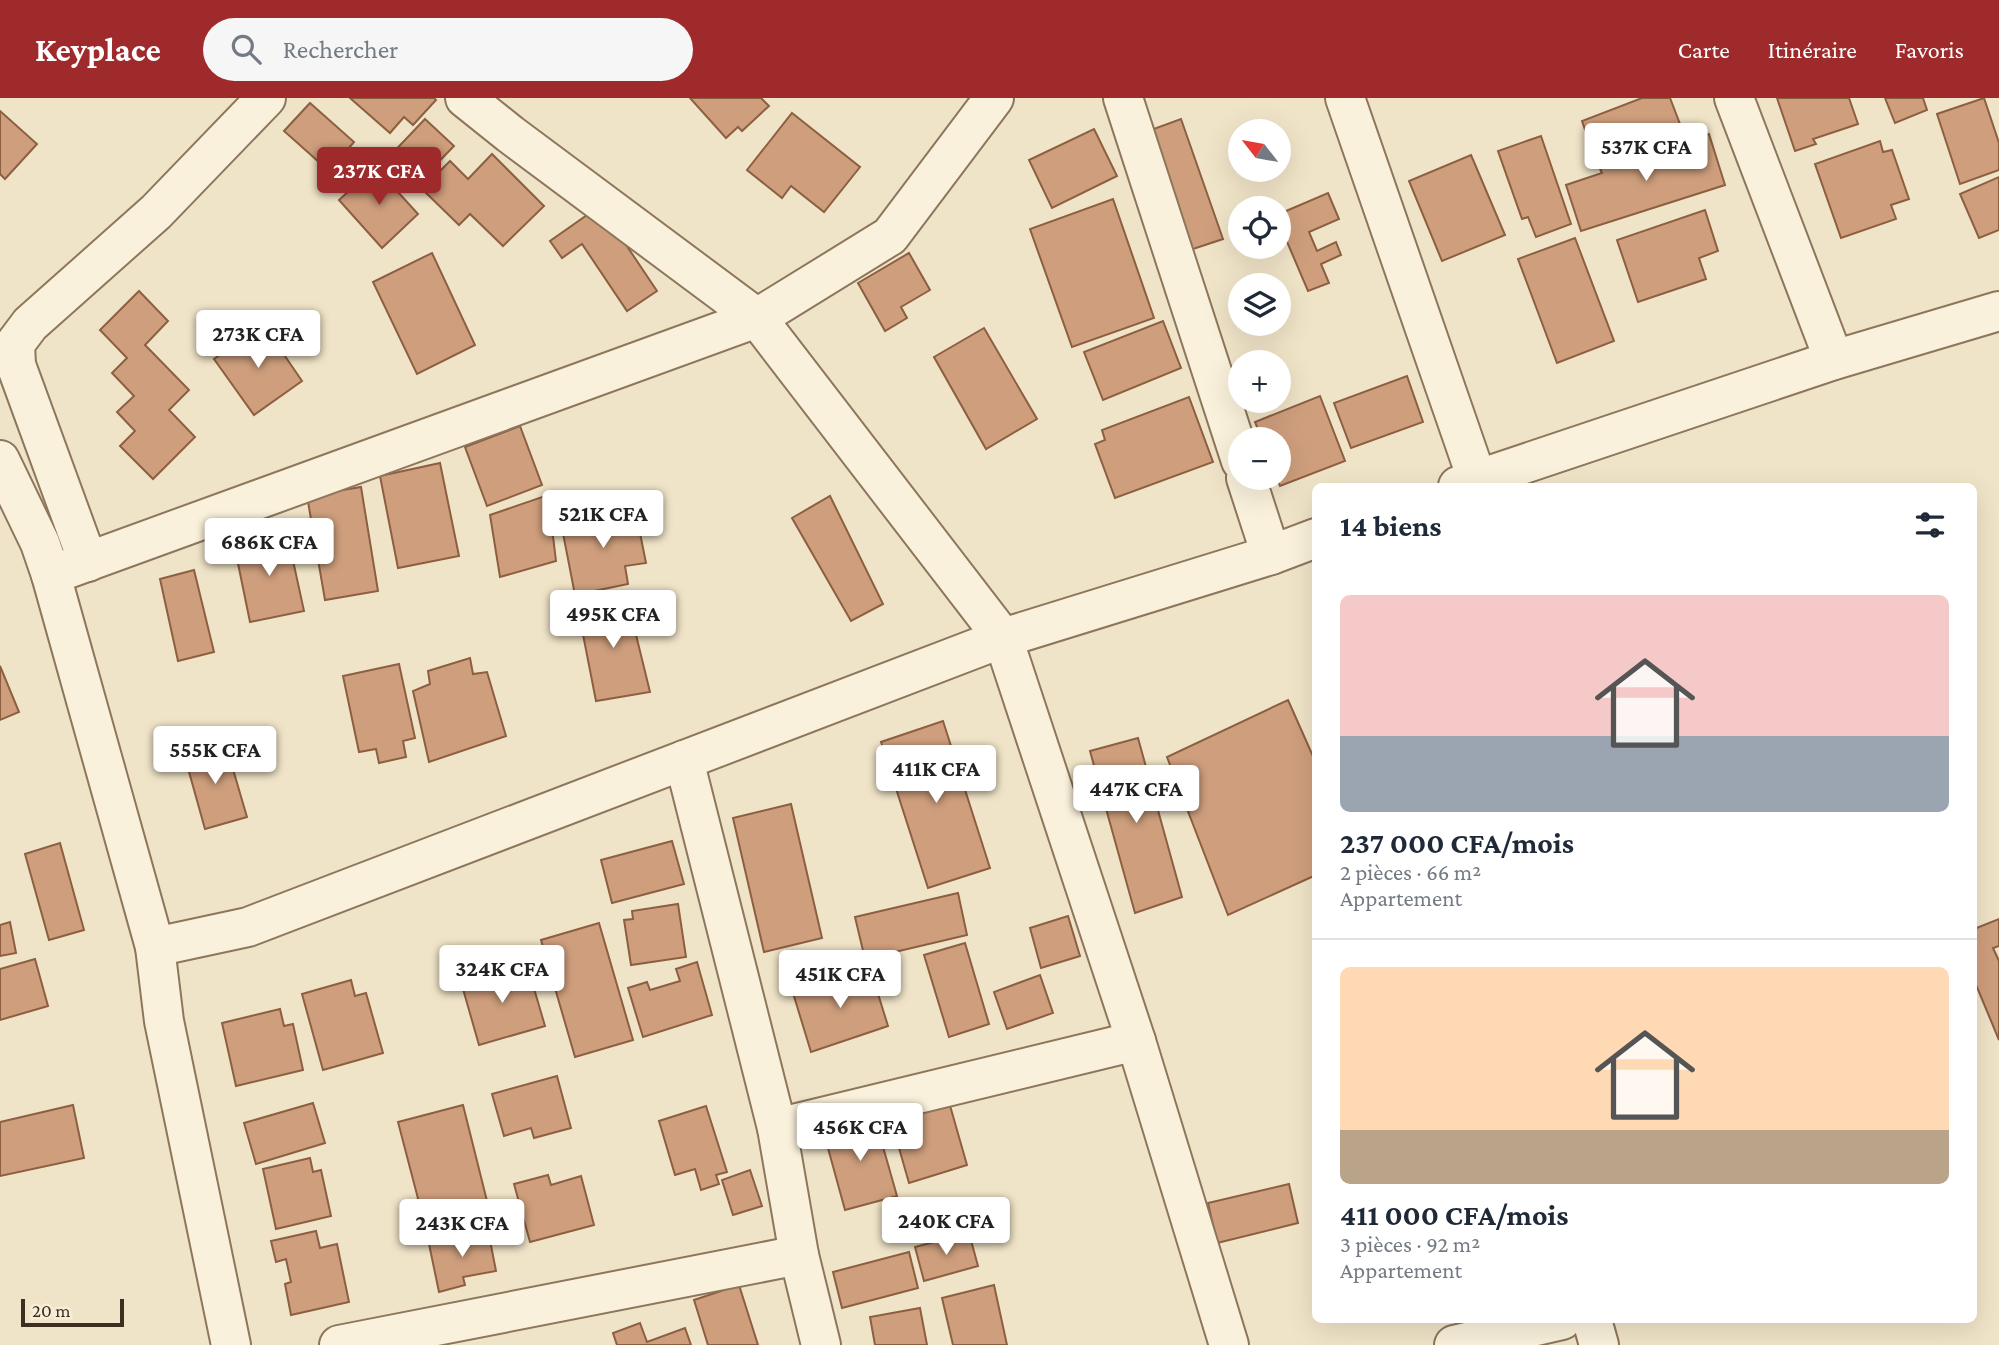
<!DOCTYPE html>
<html lang="fr">
<head>
<meta charset="utf-8">
<style>
	:root { --surface:#fff; --page:#f6f6f7; --text:#1f2937; --muted:#747a83; --line:#e0e1e3; --accent:#9e2a2b }
	body { margin:0; font-family:"Crimson Pro",serif; background:var(--page); color:var(--text); height:100vh; display:flex; flex-direction:column; font-size:26px; white-space:nowrap }
	* { box-sizing:border-box; margin:0 }
	p { font-size:23px; color:var(--muted) }
	.icon { flex:none; width:38px; height:38px; fill:none; stroke:currentColor; stroke-width:2; stroke-linecap:round; stroke-linejoin:round }
	.map { position:relative; flex:1; overflow:hidden }
	.details { position:absolute; left:1312px; top:385px; width:665px; height:840px; display:flex; flex-direction:column; background:var(--surface); border-radius:10px; box-shadow:0 7px 28px #0002 }
	.details>* { flex:none }
	.needle { width:46px; rotate:301deg }
	.tools { position:absolute; left:1228px; top:21px; display:grid; gap:14px }
	.tools a { display:grid; place-items:center; width:63px; height:63px; border-radius:50%; background:var(--surface); box-shadow:0 7px 28px #0002; font-size:35px }
	.scale { position:absolute; left:21px; bottom:18px; width:103px; box-sizing:border-box; padding-left:7px; border:4px solid #3d2e20; border-top:0; font-size:19px; line-height:24px; white-space:nowrap; color:#3d2e20; -webkit-text-stroke:5px #f7eed8; paint-order:stroke }
	.price { position:absolute; translate:-50% -60px; padding:0 16px; border-radius:7px; background:#fff; color:#222; font-size:23px; line-height:46px; filter:drop-shadow(0 2px 4px #0008) }
	.price::after { content:''; position:absolute; left:50%; top:42px; width:21px; height:16px; margin-left:-10px; background:inherit; clip-path:polygon(0 0,100% 0,50% 100%) }
	.price.on { background:var(--accent); color:#fff }
	ul { padding:0; list-style:none }
	li { display:grid; align-content:center; gap:14px; height:371px; padding:0 28px }
	li+li { border-top:2px solid var(--line) }
	li span { display:grid; place-items:center; height:217px; border-radius:10px; color:#555 }
	li>.icon { margin-inline-start:auto }
	span .icon { width:126px; height:126px; fill:#fffc; stroke-width:1 }
	li b { font-size:30px }
	h2 { display:flex; justify-content:space-between; align-items:center; height:84px; padding:0 28px; font-size:30px }
	header { display:flex; align-items:center; gap:42px; box-sizing:border-box; height:98px; padding:0 35px; background:var(--accent); color:#fff }
	header strong { font-size:33px }
	nav { display:flex; gap:38px; margin-inline-start:auto; font-size:24px }
	.search { width:490px; height:63px; background:var(--page); display:flex; align-items:center; gap:18px; box-sizing:border-box; padding:0 24px; border-radius:38px; color:var(--muted); font-size:26px }
	.map>svg:first-child { display:block }
</style>
</head>
<body>
<header>
<strong>Keyplace</strong>
<div class="search"><svg class="icon" aria-label="search" viewBox="0 0 24 24"><circle cx="10" cy="10" r="6"/><path d="M15 15l6 6"/></svg>Rechercher</div>
<nav><a>Carte</a><a>Itinéraire</a><a>Favoris</a></nav>
</header>
<div class="map">
<svg width="1999" height="1247" viewBox="0 0 1999 1247">
	<rect width="100%" height="100%" fill="#f0e4c8"/>
	<!-- building -->
	<g fill="#cf9f7d" stroke="#8d5f41" stroke-width="2">
		<path d="M 350,0 L 434,0 L 436,2 L 413,27 L 404,19 L 390,35 Z"/>
		<path d="M 690,0 L 761,0 L 769,8 L 742,33 L 738,29 L 726,40 Z"/>
		<path d="M 1642,0 L 1670,0 L 1683,34 L 1597,66 L 1582,23 Z"/>
		<path d="M 1777,0 L 1849,0 L 1858,26 L 1813,41 L 1816,46 L 1795,53 Z"/>
		<path d="M 1885,0 L 1923,0 L 1927,12 L 1895,25 Z"/>
		<path d="M 1984,0 L 1999,45 L 1999,72 L 1960,86 L 1937,16 Z"/>
		<path d="M 310,5 L 354,44 L 329,73 L 284,33 Z"/>
		<path d="M 0,13 L 37,46 L 5,81 L 0,76 Z"/>
		<path d="M 792,15 L 860,69 L 824,114 L 791,88 L 782,100 L 747,72 Z"/>
		<path d="M 425,21 L 454,48 L 420,83 L 403,67 L 399,72 L 387,61 Z"/>
		<path d="M 1181,21 L 1223,141 L 1190,152 L 1148,33 Z"/>
		<path d="M 1094,31 L 1117,78 L 1052,110 L 1029,62 Z"/>
		<path d="M 1709,36 L 1725,87 L 1581,133 L 1566,87 L 1602,75 L 1600,71 Z"/>
		<path d="M 1541,38 L 1571,126 L 1536,139 L 1528,119 L 1522,121 L 1498,53 Z"/>
		<path d="M 1880,43 L 1883,54 L 1892,52 L 1909,101 L 1891,107 L 1896,121 L 1841,140 L 1815,66 Z"/>
		<path d="M 492,56 L 544,108 L 503,148 L 470,116 L 459,127 L 422,91 L 450,63 L 468,81 Z"/>
		<path d="M 1471,57 L 1505,137 L 1442,163 L 1409,83 Z"/>
		<path d="M 375,69 L 418,116 L 382,150 L 339,102 Z"/>
		<path d="M 1999,79 L 1999,132 L 1979,140 L 1960,96 Z"/>
		<path d="M 1328,95 L 1339,121 L 1309,134 L 1317,153 L 1336,144 L 1341,157 L 1321,166 L 1329,185 L 1308,193 L 1279,125 L 1279,116 Z"/>
		<path d="M 1113,101 L 1154,220 L 1072,249 L 1030,131 Z"/>
		<path d="M 600,108 L 657,193 L 627,213 L 582,146 L 562,160 L 550,143 Z"/>
		<path d="M 1705,112 L 1718,153 L 1699,160 L 1706,181 L 1638,204 L 1617,142 Z"/>
		<path d="M 1575,140 L 1614,243 L 1557,265 L 1518,161 Z"/>
		<path d="M 432,155 L 475,247 L 417,276 L 373,184 Z"/>
		<path d="M 909,155 L 930,192 L 901,209 L 907,220 L 885,233 L 858,185 Z"/>
		<path d="M 139,193 L 168,223 L 145,247 L 189,292 L 169,312 L 195,339 L 153,381 L 120,348 L 135,333 L 117,314 L 134,298 L 112,275 L 127,260 L 100,232 Z"/>
		<path d="M 1163,223 L 1181,270 L 1103,302 L 1084,254 Z"/>
		<path d="M 263,226 L 302,283 L 254,317 L 214,261 Z"/>
		<path d="M 984,230 L 1037,321 L 986,351 L 934,259 Z"/>
		<path d="M 1407,278 L 1423,324 L 1351,350 L 1334,305 Z"/>
		<path d="M 1320,298 L 1345,363 L 1280,388 L 1277,380 L 1279,380 L 1279,341 L 1262,341 L 1255,324 Z"/>
		<path d="M 1189,299 L 1213,364 L 1115,400 L 1095,346 L 1105,342 L 1102,332 Z"/>
		<path d="M 520,328 L 542,387 L 487,408 L 465,349 Z"/>
		<path d="M 440,365 L 459,458 L 398,470 L 380,378 Z"/>
		<path d="M 361,389 L 378,493 L 325,502 L 307,398 Z"/>
		<path d="M 548,397 L 556,463 L 500,479 L 490,417 Z"/>
		<path d="M 830,398 L 883,506 L 851,523 L 792,420 Z"/>
		<path d="M 635,410 L 646,465 L 625,468 L 628,486 L 575,497 L 561,425 Z"/>
		<path d="M 287,435 L 304,513 L 250,524 L 234,446 Z"/>
		<path d="M 194,472 L 214,554 L 178,563 L 160,481 Z"/>
		<path d="M 626,496 L 650,594 L 596,603 L 578,511 Z"/>
		<path d="M 470,560 L 473,576 L 487,574 L 506,638 L 429,664 L 413,593 L 430,586 L 428,573 Z"/>
		<path d="M 399,566 L 415,640 L 403,643 L 406,659 L 379,665 L 376,651 L 359,654 L 343,578 Z"/>
		<path d="M 0,568 L 19,614 L 0,622 Z"/>
		<path d="M 1288,602 L 1316,665 L 1316,777 L 1228,817 L 1167,659 Z"/>
		<path d="M 943,623 L 990,770 L 928,790 L 881,644 Z"/>
		<path d="M 1138,640 L 1182,799 L 1135,815 L 1090,653 Z"/>
		<path d="M 225,644 L 247,719 L 205,731 L 184,656 Z"/>
		<path d="M 791,706 L 822,840 L 764,854 L 733,720 Z"/>
		<path d="M 672,743 L 684,786 L 612,805 L 601,762 Z"/>
		<path d="M 60,745 L 84,832 L 49,842 L 25,756 Z"/>
		<path d="M 958,795 L 967,837 L 865,861 L 855,819 Z"/>
		<path d="M 678,806 L 686,859 L 631,867 L 624,822 L 633,821 L 632,813 Z"/>
		<path d="M 1068,818 L 1080,858 L 1041,870 L 1030,830 Z"/>
		<path d="M 1999,821 L 1999,848 L 1993,850 L 1999,863 L 1999,942 L 1974,882 L 1974,831 Z"/>
		<path d="M 10,824 L 16,855 L 0,858 L 0,827 Z"/>
		<path d="M 599,825 L 633,942 L 575,959 L 541,842 Z"/>
		<path d="M 965,845 L 989,926 L 949,939 L 924,857 Z"/>
		<path d="M 35,861 L 48,908 L 0,922 L 0,871 Z"/>
		<path d="M 697,864 L 712,917 L 643,939 L 628,890 L 647,884 L 650,892 L 680,883 L 676,871 Z"/>
		<path d="M 528,870 L 545,928 L 479,947 L 459,877 L 479,871 L 482,883 Z"/>
		<path d="M 870,870 L 888,928 L 811,954 L 793,895 Z"/>
		<path d="M 1040,877 L 1053,915 L 1007,931 L 994,894 Z"/>
		<path d="M 351,882 L 355,898 L 366,895 L 383,955 L 323,972 L 302,896 Z"/>
		<path d="M 280,911 L 284,928 L 293,926 L 303,972 L 236,988 L 222,925 Z"/>
		<path d="M 557,978 L 571,1030 L 534,1040 L 531,1030 L 504,1038 L 492,996 Z"/>
		<path d="M 949,1004 L 967,1067 L 909,1085 L 891,1022 Z"/>
		<path d="M 313,1005 L 325,1045 L 256,1066 L 244,1025 Z"/>
		<path d="M 73,1007 L 84,1060 L 0,1078 L 0,1024 Z"/>
		<path d="M 463,1007 L 491,1119 L 427,1135 L 398,1024 Z"/>
		<path d="M 706,1008 L 727,1074 L 716,1077 L 719,1086 L 701,1092 L 695,1071 L 675,1077 L 659,1023 Z"/>
		<path d="M 874,1017 L 897,1098 L 845,1112 L 823,1032 Z"/>
		<path d="M 310,1060 L 313,1074 L 321,1072 L 331,1118 L 276,1131 L 263,1071 Z"/>
		<path d="M 750,1072 L 762,1108 L 733,1117 L 722,1082 Z"/>
		<path d="M 548,1077 L 551,1087 L 581,1078 L 594,1127 L 530,1144 L 514,1086 Z"/>
		<path d="M 1289,1086 L 1298,1125 L 1217,1145 L 1208,1105 Z"/>
		<path d="M 488,1132 L 496,1173 L 463,1179 L 465,1187 L 439,1194 L 429,1146 Z"/>
		<path d="M 316,1133 L 320,1150 L 337,1146 L 349,1204 L 291,1217 L 285,1186 L 291,1184 L 286,1161 L 276,1164 L 271,1143 Z"/>
		<path d="M 969,1135 L 978,1168 L 924,1183 L 915,1149 Z"/>
		<path d="M 909,1154 L 918,1190 L 842,1210 L 833,1174 Z"/>
		<path d="M 739,1187 L 758,1247 L 708,1247 L 694,1202 Z"/>
		<path d="M 994,1187 L 1007,1247 L 953,1247 L 942,1200 Z"/>
		<path d="M 920,1210 L 927,1247 L 875,1247 L 870,1219 Z"/>
		<path d="M 640,1225 L 647,1244 L 685,1230 L 691,1247 L 617,1247 L 613,1235 Z"/>
	</g>
	<g fill="none" stroke-linecap="round" stroke-linejoin="round">
		<!-- minor casing -->
		<g stroke="#8d765c" stroke-width="42">
			<g id="minor">
				<path d="M 465,0 L 510,36 L 757,220 L 1003,540 L 1136,943 L 1229,1247"/>
				<path d="M 1123,0 L 1241,363"/>
				<path d="M 1345,0 L 1477,381"/>
				<path d="M 1734,0 L 1834,262"/>
				<path d="M 0,362 L 40,445 L 51,477 L 155,849 L 164,923 L 231,1247"/>
				<path d="M 1246,380 L 1271,457"/>
				<path d="M 1458,388 L 1834,262 L 1999,213"/>
				<path d="M 88,464 L 16,267 L 15,246 L 30,226 L 156,114 L 266,0"/>
				<path d="M 51,477 L 757,220 L 890,138 L 994,0"/>
				<path d="M 684,662 L 777,1030 L 799,1157 L 821,1247"/>
				<path d="M 155,849 L 248,829 L 1003,540 L 1271,457 L 1316,440"/>
				<path d="M 777,1030 L 1136,943"/>
				<path d="M 1592,1222 L 1599,1247"/>
				<path d="M 339,1247 L 799,1157"/>
				<path d="M 1454,1247 L 1562,1222"/>
			</g>
		</g>
		<!-- minor -->
		<use href="#minor" stroke="#faf1dc" stroke-width="38"/>
	</g>
</svg>
<div class="tools">
<a><svg class="needle" viewBox="-14 -14 28 28"><path d="M0-13l5 13h-10z" fill="#e53935"/><path d="M0 13l5-13h-10z" fill="#747a83"/></svg></a>
<a><svg class="icon" aria-label="locate" viewBox="0 0 24 24"><circle cx="12" cy="12" r="6"/><path d="M12 2v4M12 18v4M2 12h4M18 12h4"/></svg></a>
<a><svg class="icon" aria-label="layers" viewBox="0 0 24 24"><path d="M12 4l9 5-9 5-9-5zM3 14l9 5 9-5"/></svg></a>
<a>+</a>
<a>−</a>
</div>
<div class="scale">20 m</div>
<b class="price" style="left:1646px;top:85px">537K CFA</b>
<b class="price on" style="left:379px;top:109px">237K CFA</b>
<b class="price" style="left:258px;top:272px">273K CFA</b>
<b class="price" style="left:603px;top:452px">521K CFA</b>
<b class="price" style="left:269px;top:480px">686K CFA</b>
<b class="price" style="left:613px;top:552px">495K CFA</b>
<b class="price" style="left:215px;top:688px">555K CFA</b>
<b class="price" style="left:936px;top:707px">411K CFA</b>
<b class="price" style="left:1136px;top:727px">447K CFA</b>
<b class="price" style="left:502px;top:907px">324K CFA</b>
<b class="price" style="left:840px;top:912px">451K CFA</b>
<b class="price" style="left:860px;top:1065px">456K CFA</b>
<b class="price" style="left:946px;top:1159px">240K CFA</b>
<b class="price" style="left:462px;top:1161px">243K CFA</b>
<section class="details">
<h2>14 biens<svg class="icon" aria-label="filters" viewBox="0 0 24 24"><path d="M4 7h16M4 17h16"/><circle cx="9" cy="7" r="2"/><circle cx="15" cy="17" r="2"/></svg></h2>
<ul>
<li><span style="background:linear-gradient(#f6c9c9 65%,#9aa5b1 0)"><svg class="icon" aria-label="home" viewBox="0 0 24 24"><path d="M3 11l9-7 9 7M6 9v11h12V9"/></svg></span><div><b>237 000 CFA/mois</b><p>2 pièces · 66 m²</p><p>Appartement</p></div></li>
<li><span style="background:linear-gradient(#ffd9b3 75%,#b9a48a 0)"><svg class="icon" aria-label="home" viewBox="0 0 24 24"><path d="M3 11l9-7 9 7M6 9v11h12V9"/></svg></span><div><b>411 000 CFA/mois</b><p>3 pièces · 92 m²</p><p>Appartement</p></div></li>
</ul>
</section>
</div>
</body>
</html>
